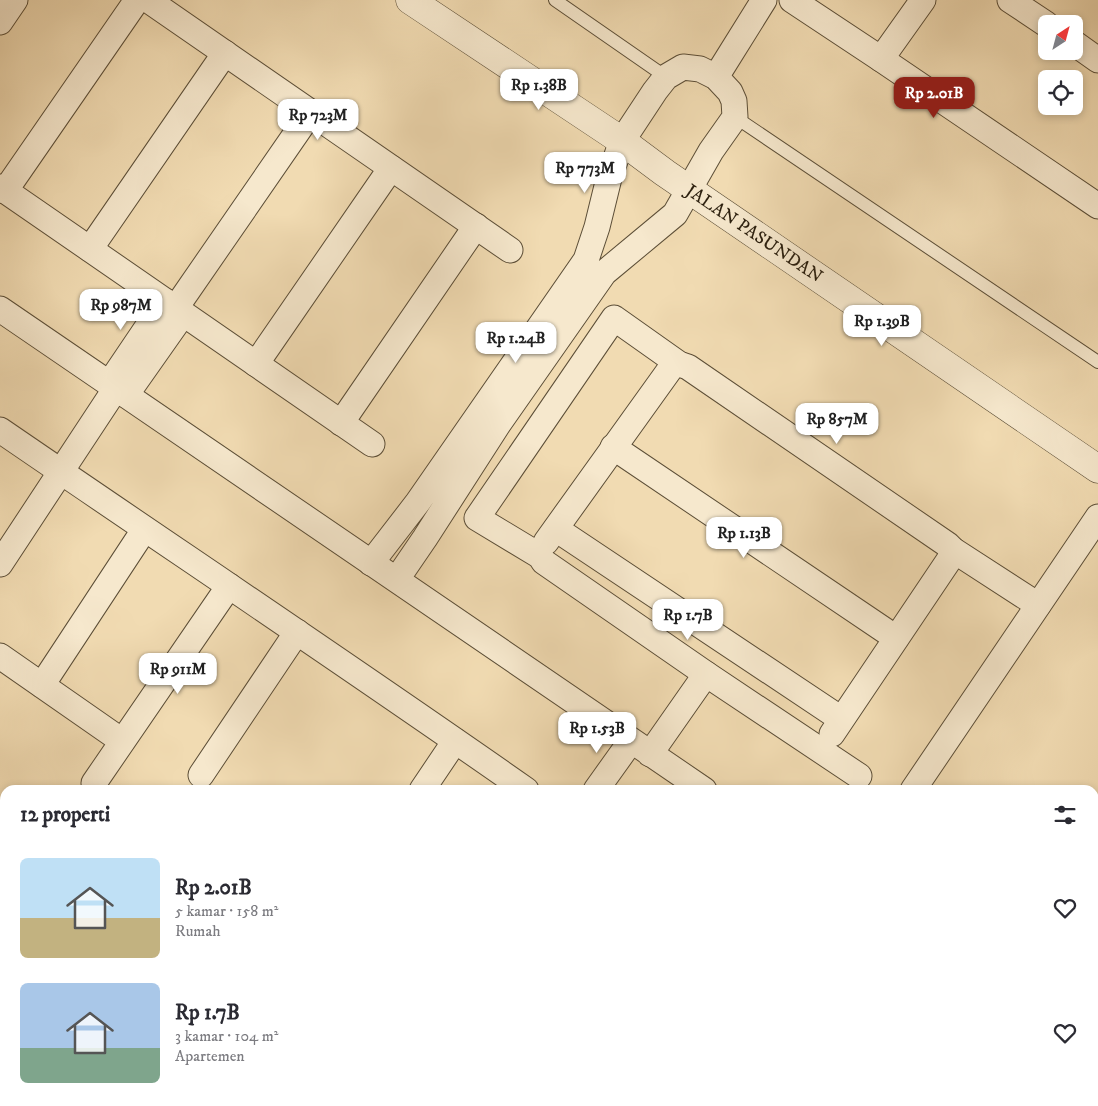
<!DOCTYPE html>
<html lang="id">
<head>
<meta charset="utf-8">
<style>
	:root { --surface:#fff; --page:#f2f2f3; --text:#2b2b33; --muted:#7c7c81; --accent:#8f2418 }
	body { margin:0; font-family:"IM FELL DW Pica",serif; background:var(--page); color:var(--text); height:100vh; display:flex; flex-direction:column; font-size:19px; white-space:nowrap }
	* { box-sizing:border-box; margin:0 }
	p { font-size:16px; color:var(--muted) }
	.icon { flex:none; width:28px; height:28px; fill:none; stroke:currentColor; stroke-width:2; stroke-linecap:round; stroke-linejoin:round }
	.map { position:relative; flex:1; overflow:hidden }
	.sheet { position:absolute; left:0px; top:785px; width:1099px; height:321px; display:flex; flex-direction:column; background:var(--surface); border-radius:15px 15px 0 0; box-shadow:0 2px 8px #0003 }
	.sheet>* { flex:none }
	.needle { width:32px; rotate:36deg }
	.buttons { position:absolute; left:1038px; top:15px; display:grid; gap:10px }
	.buttons a { display:grid; place-items:center; width:45px; height:45px; border-radius:8px; background:var(--surface); box-shadow:0 2px 8px #0003; font-size:25px }
	.price { position:absolute; translate:-50% -42px; padding:0 11px; border-radius:10px; background:#fff; color:#222; font-size:16px; line-height:32px; filter:drop-shadow(0 1px 2px #0008) }
	.price::after { content:''; position:absolute; left:50%; top:30px; width:15px; height:11px; margin-left:-8px; background:inherit; clip-path:polygon(0 0,100% 0,50% 100%) }
	.price.current { background:var(--accent); color:#fff }
	ul { padding:0; list-style:none }
	li { display:flex; align-items:center; gap:15px; height:125px; padding:0 20px }
	li span { display:grid; place-items:center; flex:none; width:140px; height:100px; border-radius:8px; color:#555 }
	li>.icon { margin-inline-start:auto }
	span .icon { width:60px; height:60px; fill:#fffc; stroke-width:1 }
	li b { font-size:21px }
	h2 { display:flex; justify-content:space-between; align-items:center; height:60px; padding:0 20px; font-size:21px }
	.map>svg:first-child { display:block }
</style>
</head>
<body>
<div class="map">
<svg width="1098" height="1106" viewBox="0 0 1098 1106">
	<rect width="100%" height="100%" fill="#f1dbb2"/>
	<filter id="stains"><feTurbulence type="fractalNoise" baseFrequency=".004" numOctaves="4"/><feColorMatrix values="0 0 0 0 .2 0 0 0 0 .09 0 0 0 0 .02 0 0 0 .5 -.17"/></filter>
	<radialGradient id="worn" r=".72"><stop offset=".6" stop-color="#630" stop-opacity="0"/><stop offset="1" stop-color="#630" stop-opacity=".3"/></radialGradient>
	<g fill="none" stroke-linecap="round" stroke-linejoin="round">
		<!-- service casing -->
		<g stroke="#5c4e37" stroke-width="14">
			<g id="service">
				<path d="M 555,0 L 666,77"/>
				<path d="M 735,117 L 1098,362"/>
			</g>
		</g>
		<!-- minor casing -->
		<g stroke="#5c4e37" stroke-width="27">
			<g id="minor">
				<path d="M 148,0 L 510,250"/>
				<path d="M 792,0 L 881,59 L 1098,206"/>
				<path d="M 1010,0 L 1046,24"/>
				<path d="M 0,22 L 15,0"/>
				<path d="M 1074,43 L 1098,60"/>
				<path d="M 881,59 L 923,0"/>
				<path d="M 716,77 L 764,0"/>
				<path d="M 0,187 L 372,444"/>
				<path d="M 5,191 L 137,0"/>
				<path d="M 90,249 L 225,53"/>
				<path d="M 0,309 L 704,790"/>
				<path d="M 175,309 L 311,112"/>
				<path d="M 256,364 L 391,168"/>
				<path d="M 109,384 L 165,301"/>
				<path d="M 126,395 L 183,314"/>
				<path d="M 341,423 L 476,226"/>
				<path d="M 0,430 C 175,550 352,668 526,790"/>
				<path d="M 613,447 L 896,638"/>
				<path d="M 556,529 L 841,719"/>
				<path d="M 546,542 L 673,365 L 679,364"/>
				<path d="M 371,563 L 418,502 L 586,260 L 597,227 L 609,178 L 622,141 L 655,91 L 666,77 L 683,67 L 700,69 L 716,77 L 730,92 L 734,101 L 735,117 L 711,151 L 675,214 L 604,273 L 499,423 L 425,538 L 397,579"/>
				<path d="M 0,564 L 116,388"/>
				<path d="M 0,656 L 122,741"/>
				<path d="M 42,685 L 144,530"/>
				<path d="M 832,734 L 949,560 L 953,550"/>
				<path d="M 650,754 L 706,674"/>
				<path d="M 201,775 L 297,632"/>
				<path d="M 859,776 L 706,674 L 544,562 L 540,556 L 477,518 L 614,318 L 679,364 L 688,367 L 948,545 L 953,550 L 1038,605"/>
				<path d="M 94,783 L 229,586"/>
				<path d="M 422,790 L 455,741"/>
				<path d="M 596,790 L 631,741"/>
				<path d="M 913,790 L 1098,517"/>
				<path d="M 1094,934 L 1098,929"/>
				<path d="M 0,975 L 5,968"/>
				<path d="M 1094,1072 L 1098,1075"/>
				<path d="M 90,1101 L 96,1106"/>
				<path d="M 327,1101 L 334,1106"/>
				<path d="M 469,1101 L 475,1106"/>
				<path d="M 576,1103 L 577,1101"/>
				<path d="M 430,1106 L 430,1101"/>
				<path d="M 699,1106 L 702,1101"/>
				<path d="M 968,1106 L 971,1101"/>
			</g>
		</g>
		<!-- tertiary casing -->
		<g stroke="#5c4e37" stroke-width="29">
			<path id="tertiary" d="M 410,0 L 622,141 L 665,173 L 1098,469"/>
		</g>
		<!-- service -->
		<use href="#service" stroke="#f6e8cd" stroke-width="12"/>
		<!-- minor -->
		<use href="#minor" stroke="#f6e8cd" stroke-width="25"/>
		<!-- tertiary -->
		<use href="#tertiary" stroke="#f6e8cd" stroke-width="28"/>
	</g>
	<g text-anchor="middle" dominant-baseline="central" stroke-width="5" stroke-linejoin="round" paint-order="stroke">
		<!-- street labels -->
		<g font-size="18" fill="#2b1f0e" stroke="#f6e8cd">
			<text transform="translate(754 234) rotate(34)">JALAN PASUNDAN</text>
		</g>
	</g>
	<rect width="100%" height="100%" filter="url(#stains)"/>
	<rect width="100%" height="100%" fill="url(#worn)"/>
</svg>
<div class="buttons">
<a><svg class="needle" viewBox="-14 -14 28 28"><path d="M0-13l5 13h-10z" fill="#e53935"/><path d="M0 13l5-13h-10z" fill="#7c7c81"/></svg></a>
<a><svg class="icon" aria-label="locate" viewBox="0 0 24 24"><circle cx="12" cy="12" r="6"/><path d="M12 2v4M12 18v4M2 12h4M18 12h4"/></svg></a>
</div>
<b class="price" style="left:539px;top:111px">Rp 1.38B</b>
<b class="price current" style="left:934px;top:119px">Rp 2.01B</b>
<b class="price" style="left:318px;top:141px">Rp 723M</b>
<b class="price" style="left:585px;top:194px">Rp 773M</b>
<b class="price" style="left:121px;top:331px">Rp 987M</b>
<b class="price" style="left:882px;top:347px">Rp 1.39B</b>
<b class="price" style="left:516px;top:364px">Rp 1.24B</b>
<b class="price" style="left:837px;top:445px">Rp 857M</b>
<b class="price" style="left:744px;top:559px">Rp 1.13B</b>
<b class="price" style="left:688px;top:641px">Rp 1.7B</b>
<b class="price" style="left:178px;top:695px">Rp 911M</b>
<b class="price" style="left:597px;top:754px">Rp 1.53B</b>
<section class="sheet">
<h2>12 properti<svg class="icon" aria-label="filters" viewBox="0 0 24 24"><path d="M4 7h16M4 17h16"/><circle cx="9" cy="7" r="2"/><circle cx="15" cy="17" r="2"/></svg></h2>
<ul>
<li><span style="background:linear-gradient(#bfe0f5 60%,#c2b280 0)"><svg class="icon" aria-label="home" viewBox="0 0 24 24"><path d="M3 11l9-7 9 7M6 9v11h12V9"/></svg></span><div><b>Rp 2.01B</b><p>5 kamar · 158 m²</p><p>Rumah</p></div><svg class="icon" aria-label="heart" viewBox="0 0 24 24"><path d="M12 20l-8-8c-3-5 5-10 8-4 3-6 11-1 8 4z"/></svg></li>
<li><span style="background:linear-gradient(#a9c7e8 65%,#7fa58c 0)"><svg class="icon" aria-label="home" viewBox="0 0 24 24"><path d="M3 11l9-7 9 7M6 9v11h12V9"/></svg></span><div><b>Rp 1.7B</b><p>3 kamar · 104 m²</p><p>Apartemen</p></div><svg class="icon" aria-label="heart" viewBox="0 0 24 24"><path d="M12 20l-8-8c-3-5 5-10 8-4 3-6 11-1 8 4z"/></svg></li>
</ul>
</section>
</div>
</body>
</html>
